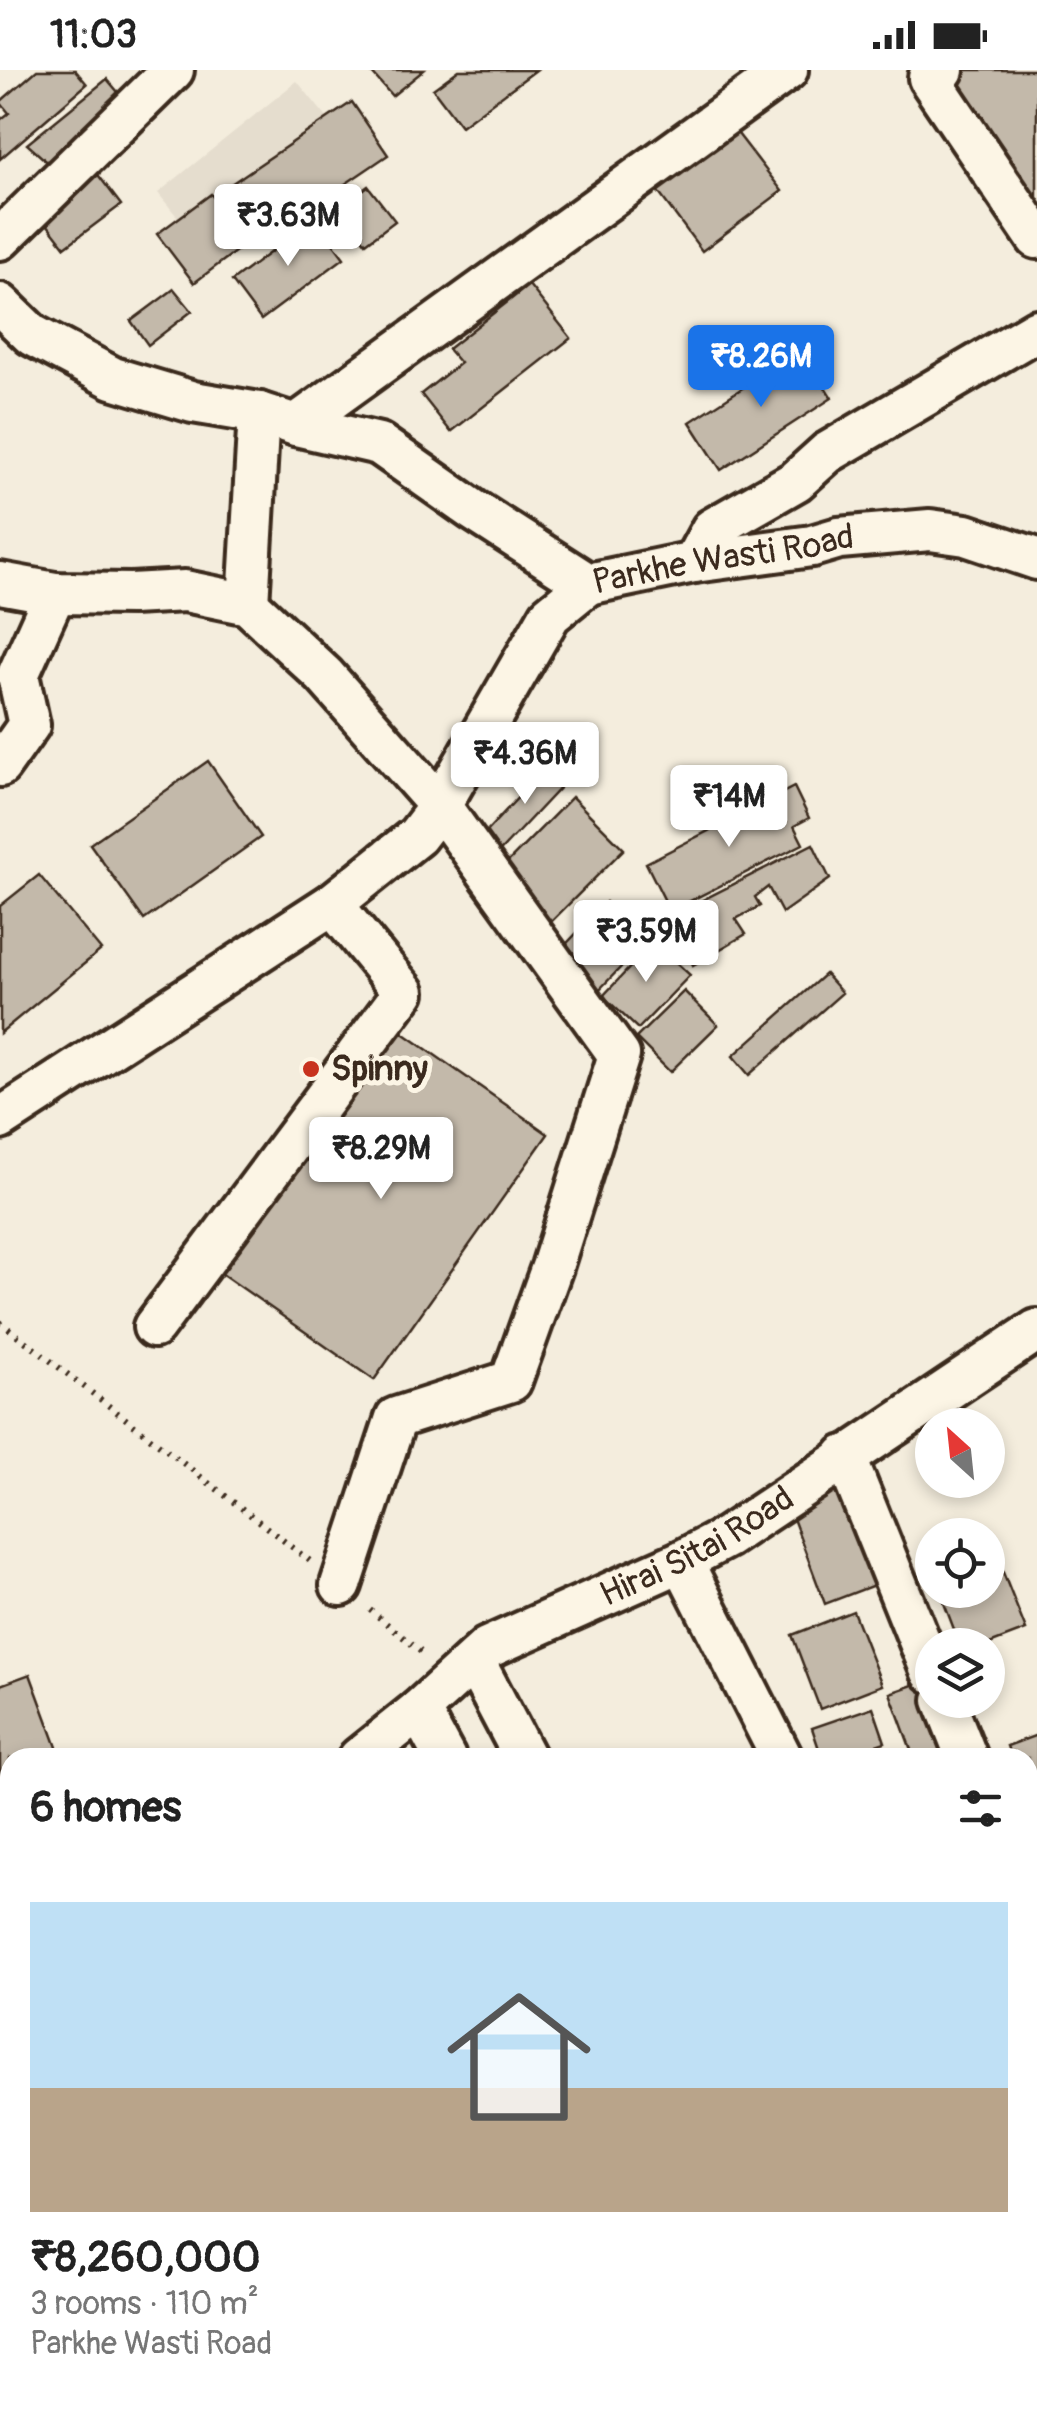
<!DOCTYPE html>
<html lang="en">
<head>
<meta charset="utf-8">
<style>
	:root { --surface:#fff; --page:#f6f6f6; --text:#222; --muted:#767676; --accent:#1a73e8 }
	body { margin:0; font-family:Pangolin,sans-serif; background:var(--page); color:var(--text); height:100vh; display:flex; flex-direction:column; font-size:38px; white-space:nowrap }
	* { box-sizing:border-box; margin:0 }
	p { font-size:32px; color:var(--muted) }
	.icon { flex:none; width:55px; height:55px; fill:none; stroke:currentColor; stroke-width:2; stroke-linecap:round; stroke-linejoin:round }
	.map { position:relative; flex:1; overflow:hidden }
	.details { position:absolute; left:0px; top:1678px; width:1038px; height:672px; display:flex; flex-direction:column; background:var(--surface); border-radius:30px 30px 0 0; box-shadow:0 5px 15px #0003 }
	.details>* { flex:none }
	.needle { width:65px; rotate:333deg }
	.tools { position:absolute; left:915px; top:1338px; display:grid; gap:20px }
	.tools a { display:grid; place-items:center; width:90px; height:90px; border-radius:50%; background:var(--surface); box-shadow:0 5px 15px #0003; font-size:50px }
	.price { position:absolute; translate:-50% -85px; padding:0 22px; border-radius:10px; background:#fff; color:#222; font-size:32px; line-height:65px; filter:drop-shadow(0 2px 5px #0008) }
	.price::after { content:''; position:absolute; left:50%; top:60px; width:30px; height:22px; margin-left:-15px; background:inherit; clip-path:polygon(0 0,100% 0,50% 100%) }
	.price.current { background:var(--accent); color:#fff }
	ul { padding:0; list-style:none }
	li { display:grid; align-content:center; gap:20px; height:530px; padding:0 30px }
	li span { display:grid; place-items:center; height:310px; border-radius:0px; color:#555 }
	li>.icon { margin-inline-start:auto }
	span .icon { width:180px; height:180px; fill:#fffc; stroke-width:1 }
	li b { font-size:42px }
	h2 { display:flex; justify-content:space-between; align-items:center; height:120px; padding:0 30px; font-size:42px }
	.status { display:flex; justify-content:space-between; align-items:center; height:70px; padding:0 50px; background:var(--surface); direction:ltr }
	.status svg { height:28px; fill:currentColor }
	.map>svg:first-child { display:block }
</style>
</head>
<body>
<div class="status"><b>11:03</b><svg viewBox="0 0 49 12"><path d="M0 12V9h3v3zM5 12V6h3v6zM10 12V3h3v9zM15 12V0h3v12zM26 1h20v11H26zM47 4h2v5h-2z"/></svg></div>
<div class="map">
<svg width="1037" height="2348" viewBox="0 0 1037 2348">
	<rect width="100%" height="100%" fill="#f4eddd"/>
	<filter id="ink" filterUnits="userSpaceOnUse"><feTurbulence type="fractalNoise" baseFrequency=".01" numOctaves="2"/><feDisplacementMap in="SourceGraphic" scale="20" xChannelSelector="R" yChannelSelector="G"/><feConvolveMatrix kernelMatrix="1 2 1 2 8 2 1 2 1" color-interpolation-filters="sRGB"/></filter>
	<g filter="url(#ink)">
		<!-- built -->
		<path fill="#e5ddce" d="M 297,11 L 328,49 L 189,161 L 158,123 Z"/>
		<!-- building -->
		<g fill="#c3b9aa" stroke="#3b2a1e" stroke-width="2.5">
			<path d="M 37,0 L 75,0 L 87,14 L 0,89 L 0,50 L 9,43 L 0,32 Z"/>
			<path d="M 374,0 L 424,0 L 392,26 L 371,2 Z"/>
			<path d="M 459,0 L 536,0 L 461,56 L 433,19 Z"/>
			<path d="M 954,0 L 1037,0 L 1037,133 L 949,3 Z"/>
			<path d="M 107,9 L 123,28 L 54,98 L 27,74 Z"/>
			<path d="M 352,32 L 388,85 L 264,169 L 228,116 Z"/>
			<path d="M 735,60 L 782,121 L 702,181 L 656,119 Z"/>
			<path d="M 96,102 L 121,135 L 65,177 L 40,145 Z"/>
			<path d="M 368,116 L 395,151 L 366,173 L 339,138 Z"/>
			<path d="M 211,124 L 248,172 L 194,213 L 157,164 Z"/>
			<path d="M 315,149 L 344,188 L 261,250 L 232,211 Z"/>
			<path d="M 529,215 L 571,268 L 451,362 L 421,324 L 460,293 L 448,279 Z"/>
			<path d="M 174,219 L 192,241 L 148,275 L 131,251 Z"/>
			<path d="M 801,280 L 832,328 L 721,400 L 690,352 Z"/>
			<path d="M 561,681 L 579,697 L 489,793 L 472,777 Z"/>
			<path d="M 208,691 L 261,767 L 144,850 L 90,774 Z"/>
			<path d="M 794,717 L 809,748 L 794,756 L 803,774 L 670,841 L 646,793 Z"/>
			<path d="M 572,727 L 624,779 L 550,853 L 498,802 Z"/>
			<path d="M 813,774 L 830,809 L 782,843 L 768,817 L 755,827 L 760,836 L 736,849 L 746,864 L 693,895 L 671,846 Z"/>
			<path d="M 39,805 L 101,880 L 0,963 L 0,836 Z"/>
			<path d="M 606,832 L 647,870 L 595,924 L 555,886 Z"/>
			<path d="M 654,872 L 690,905 L 638,959 L 603,926 Z"/>
			<path d="M 825,904 L 842,923 L 749,1005 L 733,986 Z"/>
			<path d="M 684,921 L 718,955 L 670,1002 L 636,968 Z"/>
			<path d="M 389,953 L 548,1064 L 374,1310 L 215,1199 Z"/>
			<path d="M 844,1414 L 882,1512 L 825,1534 L 788,1435 Z"/>
			<path d="M 1000,1495 L 1026,1560 L 987,1575 L 960,1575 L 939,1520 L 988,1520 L 988,1500 Z"/>
			<path d="M 853,1541 L 882,1615 L 820,1639 L 792,1565 Z"/>
			<path d="M 30,1604 L 61,1688 L 10,1688 L 10,1725 L 0,1698 L 0,1615 Z"/>
			<path d="M 927,1610 L 955,1688 L 914,1688 L 890,1623 Z"/>
			<path d="M 873,1637 L 885,1672 L 839,1688 L 822,1688 L 812,1658 Z"/>
			<path d="M 1037,1665 L 1037,1761 L 1028,1734 L 1028,1688 L 1011,1688 L 1007,1676 Z"/>
		</g>
		<g fill="none" stroke-linecap="round" stroke-linejoin="round">
			<!-- minor casing -->
			<g stroke="#3b2a1e" stroke-width="48">
				<g id="minor">
					<path d="M 943,0 L 929,8 L 1037,168"/>
					<path d="M 0,169 L 173,0"/>
					<path id="s1" d="M 0,234 L 32,265 L 113,308 L 193,332 L 259,343 L 296,355 L 379,374 L 473,440 L 588,514 L 694,492 L 812,476 L 839,468 L 930,460 L 966,465 L 1037,489"/>
					<path d="M 296,355 L 787,0"/>
					<path d="M 694,492 L 712,459 L 796,411 L 827,383 L 1037,260"/>
					<path d="M 0,513 L 55,523 L 131,524 L 185,521 L 248,534 L 324,605 L 440,736 L 550,545 L 588,514"/>
					<path d="M 248,534 L 259,343"/>
					<path d="M 0,696 L 29,655 L 18,605 L 55,523"/>
					<path d="M 0,1049 L 332,834 L 417,766 L 440,736 L 619,985 L 552,1197 L 511,1311 L 396,1348 L 341,1515"/>
					<path d="M 154,1257 L 404,922 L 332,834"/>
					<path d="M 845,1386 L 932,1602"/>
					<path d="M 682,1491 L 782,1688"/>
					<path d="M 474,1591 L 525,1688"/>
					<path d="M 944,1630 L 967,1688"/>
					<path d="M 419,1640 L 445,1688"/>
					<path id="s2" d="M 359,1688 L 419,1640 L 487,1578 L 682,1491 L 727,1467 L 1037,1260"/>
					<path d="M 1028,1800 L 1037,1818"/>
					<path d="M 0,1828 L 10,1825"/>
				</g>
			</g>
			<!-- path -->
			<g stroke="#3b2a1e" stroke-width="6" stroke-dasharray="2.5 8" stroke-linecap="butt">
				<path d="M 0,1252 L 310,1491"/>
				<path d="M 370,1540 L 426,1586"/>
			</g>
			<!-- minor -->
			<use href="#minor" stroke="#fcf5e5" stroke-width="40"/>
		</g>
	</g>
	<!-- markers -->
	<circle fill="#c8321e" stroke="#fcf5e5" stroke-width="4" cx="311" cy="999" r="10"/>
	<g text-anchor="middle" dominant-baseline="central" stroke-width="10" stroke-linejoin="round" paint-order="stroke">
		<!-- street labels -->
		<g font-size="35" fill="#3b2a1e" stroke="#fcf5e5">
			<text stroke="none"><textPath href="#s1" startOffset="800">Parkhe Wasti Road</textPath></text>
			<text stroke="none"><textPath href="#s2" startOffset="402">Hirai Sitai Road</textPath></text>
		</g>
		<!-- poi labels -->
		<g font-size="35" font-weight="bold" fill="#3b2a1e" stroke="#fcf5e5" text-anchor="start">
			<text x="331" y="999">Spinny</text>
		</g>
	</g>
</svg>
<div class="tools">
<a><svg class="needle" viewBox="-14 -14 28 28"><path d="M0-13l5 13h-10z" fill="#e53935"/><path d="M0 13l5-13h-10z" fill="#767676"/></svg></a>
<a><svg class="icon" aria-label="locate" viewBox="0 0 24 24"><circle cx="12" cy="12" r="6"/><path d="M12 2v4M12 18v4M2 12h4M18 12h4"/></svg></a>
<a><svg class="icon" aria-label="layers" viewBox="0 0 24 24"><path d="M12 4l9 5-9 5-9-5zM3 14l9 5 9-5"/></svg></a>
</div>
<b class="price" style="left:288px;top:199px">₹3.63M</b>
<b class="price current" style="left:761px;top:340px">₹8.26M</b>
<b class="price" style="left:525px;top:737px">₹4.36M</b>
<b class="price" style="left:729px;top:780px">₹14M</b>
<b class="price" style="left:646px;top:915px">₹3.59M</b>
<b class="price" style="left:381px;top:1132px">₹8.29M</b>
<section class="details">
<h2>6 homes<svg class="icon" aria-label="filters" viewBox="0 0 24 24"><path d="M4 7h16M4 17h16"/><circle cx="9" cy="7" r="2"/><circle cx="15" cy="17" r="2"/></svg></h2>
<ul>
<li><span style="background:linear-gradient(#bfe0f5 60%,#b9a48a 0)"><svg class="icon" aria-label="home" viewBox="0 0 24 24"><path d="M3 11l9-7 9 7M6 9v11h12V9"/></svg></span><div><b>₹8,260,000</b><p>3 rooms · 110 m²</p><p>Parkhe Wasti Road</p></div></li>
</ul>
</section>
</div>
</body>
</html>
